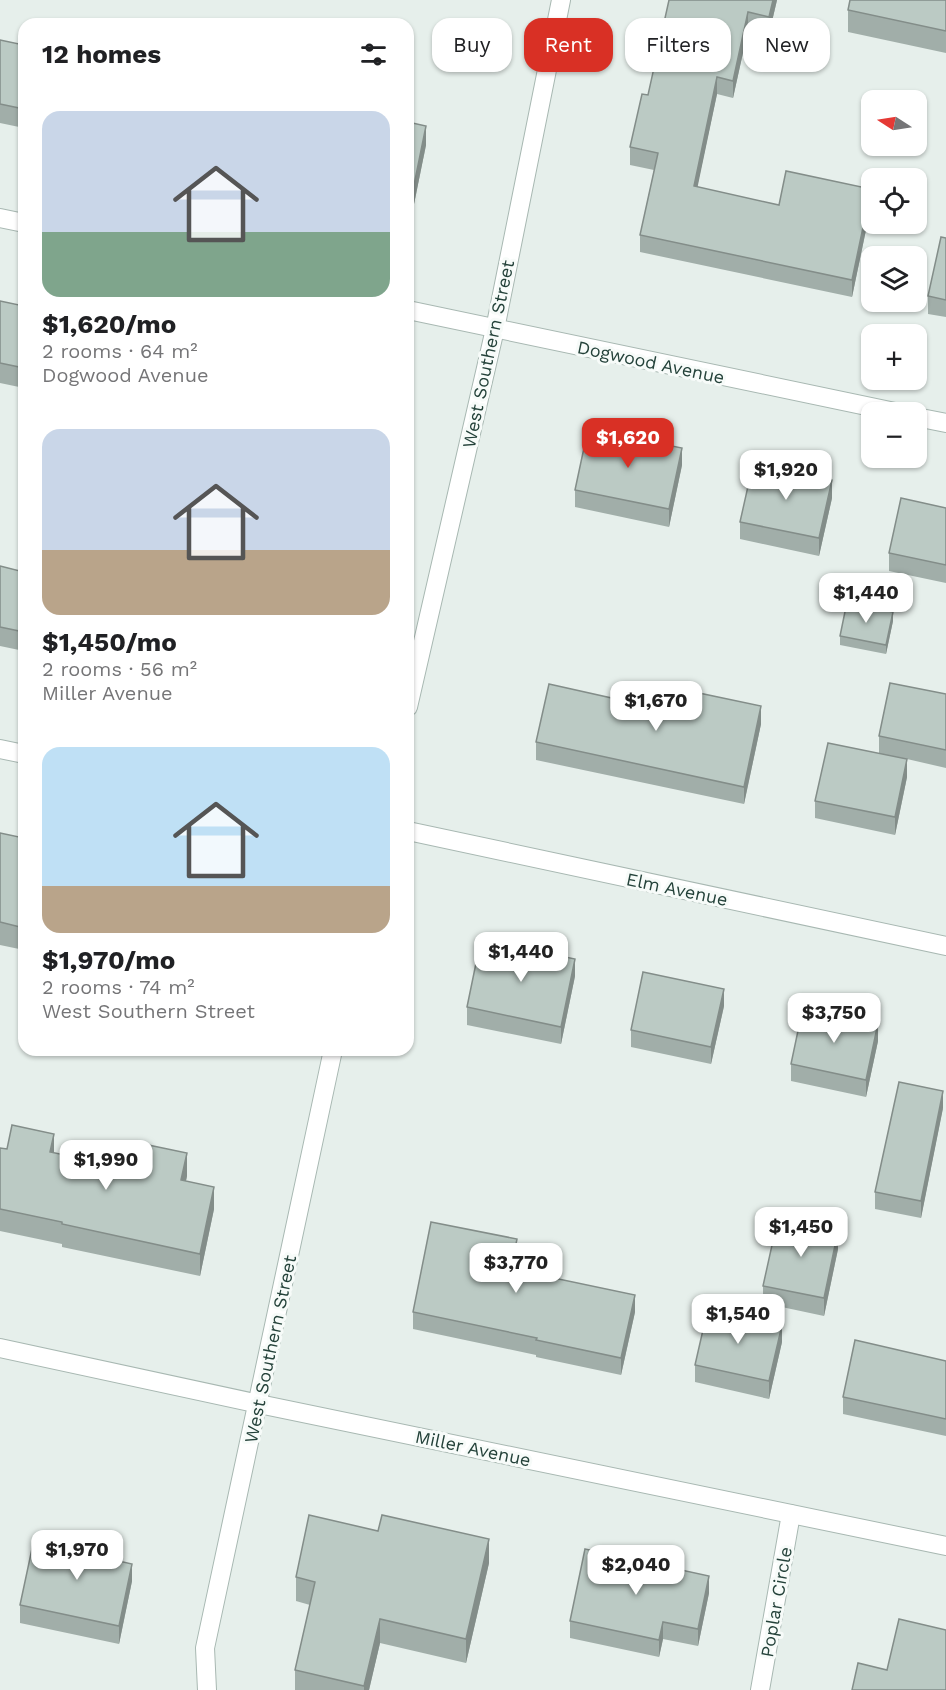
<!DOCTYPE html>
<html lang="en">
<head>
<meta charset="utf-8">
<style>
	:root { --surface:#fff; --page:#f6f6f6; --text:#202124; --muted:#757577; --accent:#d93025 }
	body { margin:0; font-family:"Work Sans",sans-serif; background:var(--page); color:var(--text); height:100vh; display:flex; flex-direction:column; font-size:22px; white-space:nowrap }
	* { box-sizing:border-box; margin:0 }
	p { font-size:20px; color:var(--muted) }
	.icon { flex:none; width:33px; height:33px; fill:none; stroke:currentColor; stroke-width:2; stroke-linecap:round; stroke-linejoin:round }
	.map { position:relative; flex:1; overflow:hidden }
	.sheet { position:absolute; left:18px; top:18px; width:396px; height:1038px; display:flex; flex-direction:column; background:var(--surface); border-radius:18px; box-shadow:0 2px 4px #0004 }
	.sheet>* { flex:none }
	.guide { position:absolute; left:432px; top:18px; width:423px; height:54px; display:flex; gap:12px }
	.needle { width:39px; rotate:282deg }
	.tools { position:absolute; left:861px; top:90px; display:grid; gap:12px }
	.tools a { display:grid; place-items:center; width:66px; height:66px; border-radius:12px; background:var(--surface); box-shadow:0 2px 4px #0004; font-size:30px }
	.price { position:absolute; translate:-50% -51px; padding:0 14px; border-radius:12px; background:#fff; color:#222; font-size:20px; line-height:39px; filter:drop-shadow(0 2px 3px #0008) }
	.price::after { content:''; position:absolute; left:50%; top:36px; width:18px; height:14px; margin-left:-9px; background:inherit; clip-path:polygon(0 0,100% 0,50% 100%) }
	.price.on { background:var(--accent); color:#fff }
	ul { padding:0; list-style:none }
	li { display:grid; align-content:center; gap:12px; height:318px; padding:0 24px }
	li span { display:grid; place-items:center; height:186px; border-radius:18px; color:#555 }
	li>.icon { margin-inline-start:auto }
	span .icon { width:108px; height:108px; fill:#fffc; stroke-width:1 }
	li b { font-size:26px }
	h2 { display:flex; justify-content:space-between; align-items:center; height:72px; padding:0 24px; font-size:26px }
	.chip { padding:0 21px; border-radius:18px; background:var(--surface); box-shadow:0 2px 4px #0004; font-size:21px; line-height:54px }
	.chip.on { background:var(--accent); color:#fff }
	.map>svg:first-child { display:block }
</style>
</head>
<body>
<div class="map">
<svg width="946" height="1690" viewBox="0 0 946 1690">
	<rect width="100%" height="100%" fill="#e6efeb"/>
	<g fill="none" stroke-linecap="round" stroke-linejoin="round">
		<!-- minor casing -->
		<g stroke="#a8b8b2" stroke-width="20">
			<g id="minor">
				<path d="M 0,218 L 24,223"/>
				<path d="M 408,310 L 895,412"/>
				<path d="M 916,417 L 946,423"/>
				<path d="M 408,707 L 495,329 L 561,0"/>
				<path d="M 0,749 L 24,754"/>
				<path d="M 408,831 L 946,946"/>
				<path d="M 0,1348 L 259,1404 L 946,1546"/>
				<path d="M 207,1690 L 205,1648 L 333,1050"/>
				<path d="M 760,1690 L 791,1514"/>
			</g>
		</g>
		<!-- minor -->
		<use href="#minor" stroke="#fff" stroke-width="18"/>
	</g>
	<!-- wall -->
	<g fill="#a1aea9">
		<path d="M 669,0 L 777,0 L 769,34 L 748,30 L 733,98 L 717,94 L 697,187 L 779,205 L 871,206 L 852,297 L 640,252 L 640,235 L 654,170 L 630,165 L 630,147 L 648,95 Z"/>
		<path d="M 946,0 L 946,53 L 848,32 L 848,10 Z"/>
		<path d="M 0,40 L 24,45 L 24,128 L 0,123 Z"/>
		<path d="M 408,122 L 426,145 L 414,204 L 408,203 Z"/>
		<path d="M 946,238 L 946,317 L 928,314 L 928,296 Z"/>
		<path d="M 0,301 L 24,306 L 24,388 L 0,383 Z"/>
		<path d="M 682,465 L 669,527 L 575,507 L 575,490 Z"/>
		<path d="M 832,498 L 819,556 L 740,539 L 740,522 Z"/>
		<path d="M 946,508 L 946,583 L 889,571 L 889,553 Z"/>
		<path d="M 0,566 L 24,572 L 24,651 L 0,646 Z"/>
		<path d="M 893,621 L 886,654 L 840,645 L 840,636 Z"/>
		<path d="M 946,694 L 946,768 L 907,759 L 907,777 L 895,835 L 815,818 L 815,801 L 879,753 L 879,736 Z"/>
		<path d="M 670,711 L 761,724 L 744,804 L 536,760 L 536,742 Z"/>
		<path d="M 0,833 L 24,838 L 24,950 L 0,945 Z"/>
		<path d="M 575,976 L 561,1044 L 467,1025 L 467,1007 Z"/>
		<path d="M 724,1006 L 711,1064 L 631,1047 L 631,1030 Z"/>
		<path d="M 878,1041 L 866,1097 L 791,1081 L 791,1064 Z"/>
		<path d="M 943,1108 L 921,1218 L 875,1209 L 875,1192 Z"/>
		<path d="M 0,1148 L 7,1149 L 54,1153 L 123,1167 L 187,1176 L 186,1181 L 214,1209 L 200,1276 L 62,1247 L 62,1244 L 0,1231 Z"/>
		<path d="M 838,1249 L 824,1316 L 763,1303 L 763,1286 Z"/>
		<path d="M 517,1256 L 514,1269 L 635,1312 L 621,1375 L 536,1357 L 536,1355 L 413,1329 L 413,1312 Z"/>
		<path d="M 782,1342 L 769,1399 L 695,1382 L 695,1365 Z"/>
		<path d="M 946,1361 L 946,1436 L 843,1414 L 843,1397 Z"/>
		<path d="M 62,1551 L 101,1555 L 101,1557 L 132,1581 L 119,1644 L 20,1623 L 20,1605 Z"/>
		<path d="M 489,1563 L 466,1663 L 380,1643 L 369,1690 L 295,1690 L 295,1670 L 310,1605 L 296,1601 L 296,1577 Z"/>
		<path d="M 709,1593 L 698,1646 L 663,1639 L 659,1657 L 570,1638 L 570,1621 Z"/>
	</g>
	<!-- shaded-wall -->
	<g fill="#838d89">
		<path d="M 773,0 L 777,0 L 769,34 L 769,17 Z"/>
		<path d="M 748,12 L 748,30 L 733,98 L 733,81 Z"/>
		<path d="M 717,77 L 717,94 L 694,204 L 694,186 Z"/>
		<path d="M 426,126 L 426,145 L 414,204 L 414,185 Z"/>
		<path d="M 871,189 L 871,206 L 852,297 L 852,280 Z"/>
		<path d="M 682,448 L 682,465 L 669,527 L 669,509 Z"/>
		<path d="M 832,480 L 832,498 L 819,556 L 819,538 Z"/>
		<path d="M 893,612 L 893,621 L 886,654 L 886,645 Z"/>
		<path d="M 761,706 L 761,724 L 744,804 L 744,787 Z"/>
		<path d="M 907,759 L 907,777 L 895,835 L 895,817 Z"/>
		<path d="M 575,959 L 575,976 L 561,1044 L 561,1027 Z"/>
		<path d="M 724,989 L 724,1006 L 711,1064 L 711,1047 Z"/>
		<path d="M 878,1023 L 878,1041 L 866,1097 L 866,1080 Z"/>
		<path d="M 943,1091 L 943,1108 L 921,1218 L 921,1201 Z"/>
		<path d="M 54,1134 L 54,1156 L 50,1152 Z"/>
		<path d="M 187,1153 L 187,1176 L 181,1202 L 181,1180 Z"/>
		<path d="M 214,1187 L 214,1209 L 200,1276 L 200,1254 Z"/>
		<path d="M 838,1231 L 838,1249 L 824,1316 L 824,1298 Z"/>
		<path d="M 517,1239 L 517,1256 L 511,1286 L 511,1269 Z"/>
		<path d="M 635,1295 L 635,1312 L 621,1375 L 621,1358 Z"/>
		<path d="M 782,1325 L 782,1342 L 769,1399 L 769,1381 Z"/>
		<path d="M 101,1538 L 101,1555 L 97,1574 L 97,1556 Z"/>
		<path d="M 489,1539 L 489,1563 L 466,1663 L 466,1639 Z"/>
		<path d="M 132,1564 L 132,1581 L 119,1644 L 119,1626 Z"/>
		<path d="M 709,1576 L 709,1593 L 698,1646 L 698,1629 Z"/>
		<path d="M 380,1619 L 380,1643 L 369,1690 L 364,1690 L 364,1686 Z"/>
		<path d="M 663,1622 L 663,1639 L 659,1657 L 659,1640 Z"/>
	</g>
	<!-- building -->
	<g fill="#bbcac4" stroke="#838d89" stroke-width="1.5">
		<path d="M 669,0 L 773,0 L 769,17 L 748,12 L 733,81 L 717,77 L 694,186 L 779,205 L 786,171 L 871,189 L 852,280 L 640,235 L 658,153 L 630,147 L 642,94 L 648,95 Z"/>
		<path d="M 850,0 L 946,0 L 946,31 L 848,10 Z"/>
		<path d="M 0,40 L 24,45 L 24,109 L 0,104 Z"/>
		<path d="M 408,122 L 426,126 L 414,185 L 408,184 Z"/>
		<path d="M 941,237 L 946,238 L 946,300 L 928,296 Z"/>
		<path d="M 0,301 L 24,306 L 24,368 L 0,363 Z"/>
		<path d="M 588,429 L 682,448 L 669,509 L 575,490 Z"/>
		<path d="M 753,464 L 832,480 L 819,538 L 740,522 Z"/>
		<path d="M 901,498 L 946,508 L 946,565 L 889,553 Z"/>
		<path d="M 0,566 L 24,572 L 24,632 L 0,627 Z"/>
		<path d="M 847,602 L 893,612 L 886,645 L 840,636 Z"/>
		<path d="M 890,683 L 946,694 L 946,750 L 879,736 Z"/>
		<path d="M 549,684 L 670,711 L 675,688 L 761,706 L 744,787 L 536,742 Z"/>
		<path d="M 828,743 L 907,759 L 895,817 L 815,801 Z"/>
		<path d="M 0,833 L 24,838 L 24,928 L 0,922 Z"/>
		<path d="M 481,939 L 575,959 L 561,1027 L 467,1007 Z"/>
		<path d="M 643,972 L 724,989 L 711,1047 L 631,1030 Z"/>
		<path d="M 803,1007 L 878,1023 L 866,1080 L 791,1064 Z"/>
		<path d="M 899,1082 L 943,1091 L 921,1201 L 875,1192 Z"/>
		<path d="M 12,1125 L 54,1134 L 50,1152 L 123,1167 L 129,1141 L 187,1153 L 181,1180 L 214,1187 L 200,1254 L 62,1224 L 62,1222 L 0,1209 L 0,1148 L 7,1149 Z"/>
		<path d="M 778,1218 L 838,1231 L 824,1298 L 763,1286 Z"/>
		<path d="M 431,1222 L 517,1239 L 511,1269 L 635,1295 L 621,1358 L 536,1340 L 537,1338 L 413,1312 Z"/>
		<path d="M 708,1308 L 782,1325 L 769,1381 L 695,1365 Z"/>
		<path d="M 855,1340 L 946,1361 L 946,1419 L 843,1397 Z"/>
		<path d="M 309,1515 L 378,1531 L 382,1515 L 489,1539 L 466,1639 L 380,1619 L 364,1686 L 295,1670 L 315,1582 L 296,1577 Z"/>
		<path d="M 66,1531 L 101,1538 L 97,1556 L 132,1564 L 119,1626 L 20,1605 L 33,1544 L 62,1551 Z"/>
		<path d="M 585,1549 L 709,1576 L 698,1629 L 663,1622 L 659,1640 L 570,1621 Z"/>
		<path d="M 899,1619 L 946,1630 L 946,1690 L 852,1690 L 858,1663 L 887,1670 Z"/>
	</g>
	<g text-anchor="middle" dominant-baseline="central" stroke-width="6" stroke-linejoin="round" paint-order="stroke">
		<!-- street labels -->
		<g font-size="18" fill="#24423a" stroke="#f7fbf9">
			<text transform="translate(488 354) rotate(-78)">West Southern Street</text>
			<text transform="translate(651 362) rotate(12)">Dogwood Avenue</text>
			<text transform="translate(677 889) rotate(12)">Elm Avenue</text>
			<text transform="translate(270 1349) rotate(-78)">West Southern Street</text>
			<text transform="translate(473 1448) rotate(12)">Miller Avenue</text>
			<text transform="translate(776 1602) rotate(-80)">Poplar Circle</text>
		</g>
	</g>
</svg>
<div class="tools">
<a><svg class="needle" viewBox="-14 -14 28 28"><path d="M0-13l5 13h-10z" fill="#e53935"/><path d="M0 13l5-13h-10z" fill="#757577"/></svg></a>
<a><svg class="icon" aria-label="locate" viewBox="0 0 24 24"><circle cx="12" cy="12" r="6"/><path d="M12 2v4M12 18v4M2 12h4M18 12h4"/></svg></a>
<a><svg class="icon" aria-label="layers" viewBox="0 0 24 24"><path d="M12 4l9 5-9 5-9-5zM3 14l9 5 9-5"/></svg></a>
<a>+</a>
<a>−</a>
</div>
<b class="price on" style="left:628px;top:469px">$1,620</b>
<b class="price" style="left:786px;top:501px">$1,920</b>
<b class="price" style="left:866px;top:624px">$1,440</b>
<b class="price" style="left:656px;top:732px">$1,670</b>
<b class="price" style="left:521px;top:983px">$1,440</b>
<b class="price" style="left:834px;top:1044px">$3,750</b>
<b class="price" style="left:106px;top:1191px">$1,990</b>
<b class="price" style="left:801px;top:1258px">$1,450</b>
<b class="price" style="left:516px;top:1294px">$3,770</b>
<b class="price" style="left:738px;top:1345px">$1,540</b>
<b class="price" style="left:77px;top:1581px">$1,970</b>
<b class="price" style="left:636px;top:1596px">$2,040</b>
<div class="guide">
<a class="chip">Buy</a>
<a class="chip on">Rent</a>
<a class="chip">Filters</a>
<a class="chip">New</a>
</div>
<section class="sheet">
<h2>12 homes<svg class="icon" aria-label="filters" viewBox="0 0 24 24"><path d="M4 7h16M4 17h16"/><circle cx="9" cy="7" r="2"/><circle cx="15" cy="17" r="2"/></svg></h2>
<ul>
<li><span style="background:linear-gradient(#c9d6e8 65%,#7fa58c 0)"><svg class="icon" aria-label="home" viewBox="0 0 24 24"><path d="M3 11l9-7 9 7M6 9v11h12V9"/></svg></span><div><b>$1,620/mo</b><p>2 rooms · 64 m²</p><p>Dogwood Avenue</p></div></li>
<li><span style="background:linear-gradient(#c9d6e8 65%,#b9a48a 0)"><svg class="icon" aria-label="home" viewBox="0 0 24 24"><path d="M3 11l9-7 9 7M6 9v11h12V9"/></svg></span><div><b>$1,450/mo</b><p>2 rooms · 56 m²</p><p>Miller Avenue</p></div></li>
<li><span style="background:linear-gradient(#bfe0f5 75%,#b9a48a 0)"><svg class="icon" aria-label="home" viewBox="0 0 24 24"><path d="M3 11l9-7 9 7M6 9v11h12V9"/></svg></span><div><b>$1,970/mo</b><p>2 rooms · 74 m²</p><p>West Southern Street</p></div></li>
</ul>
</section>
</div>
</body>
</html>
